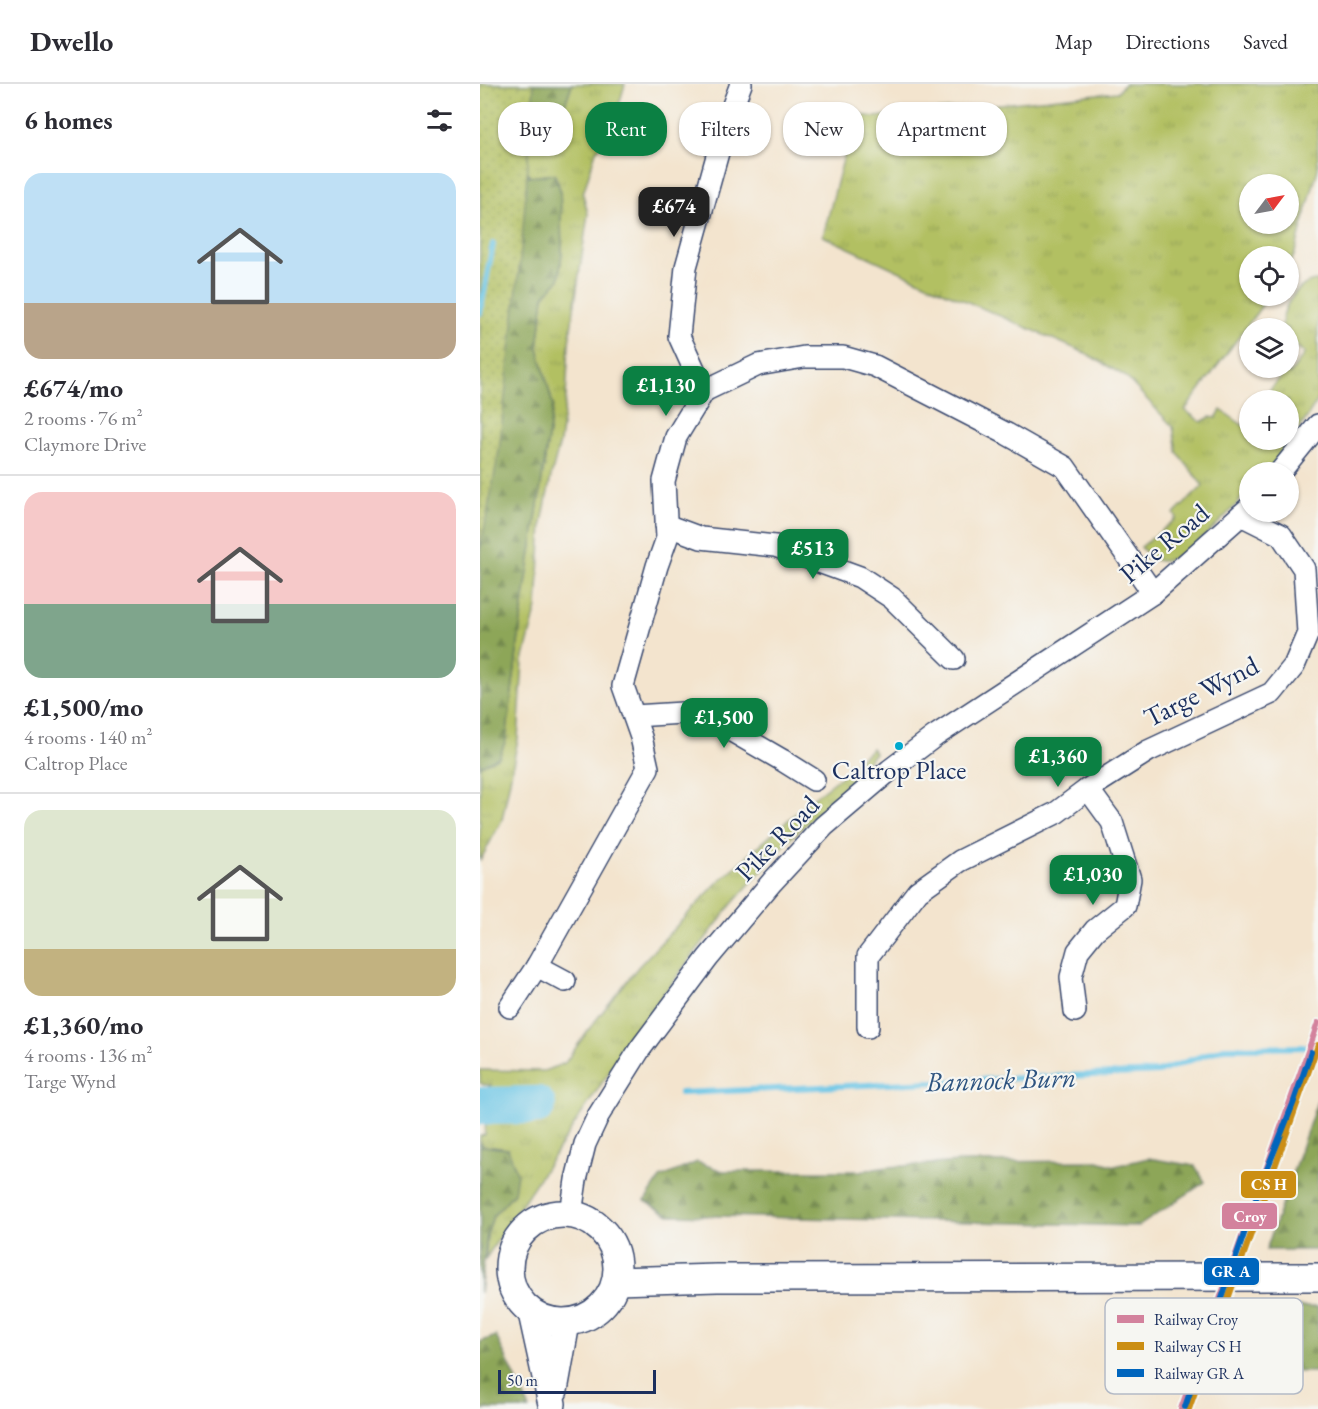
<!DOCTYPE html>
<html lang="en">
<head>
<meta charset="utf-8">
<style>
	:root { --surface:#fff; --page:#f7f7f7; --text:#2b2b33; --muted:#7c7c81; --line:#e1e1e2; --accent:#0b8043 }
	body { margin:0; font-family:"EB Garamond",serif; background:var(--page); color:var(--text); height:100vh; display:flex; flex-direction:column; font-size:22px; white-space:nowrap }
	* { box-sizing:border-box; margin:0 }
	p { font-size:20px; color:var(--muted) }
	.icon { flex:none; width:33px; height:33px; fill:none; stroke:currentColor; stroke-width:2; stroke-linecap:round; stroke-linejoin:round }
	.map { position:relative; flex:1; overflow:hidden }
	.panel { display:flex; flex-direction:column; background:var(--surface); width:480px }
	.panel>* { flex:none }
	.hud { position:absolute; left:18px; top:18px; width:570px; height:54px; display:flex; gap:12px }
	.needle { width:39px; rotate:58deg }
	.controls { position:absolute; left:759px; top:90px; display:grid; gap:12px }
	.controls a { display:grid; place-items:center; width:60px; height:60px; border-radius:50%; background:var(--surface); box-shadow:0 2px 4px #0004; font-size:30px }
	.scale { position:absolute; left:18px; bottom:15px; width:158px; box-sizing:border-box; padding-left:6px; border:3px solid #1b2f5e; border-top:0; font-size:16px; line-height:21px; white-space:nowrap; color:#1b2f5e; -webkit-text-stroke:4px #f6f6f2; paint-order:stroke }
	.price { position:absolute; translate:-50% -51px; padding:0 14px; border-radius:12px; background:var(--accent); color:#fff; font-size:20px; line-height:39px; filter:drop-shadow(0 2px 3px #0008) }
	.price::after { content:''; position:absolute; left:50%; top:36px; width:18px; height:14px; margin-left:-9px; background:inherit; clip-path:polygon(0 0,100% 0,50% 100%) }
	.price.on { background:#222; color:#fff }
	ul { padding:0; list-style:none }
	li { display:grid; align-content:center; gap:12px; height:318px; padding:0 24px }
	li+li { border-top:2px solid var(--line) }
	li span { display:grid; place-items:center; height:186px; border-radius:18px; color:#555 }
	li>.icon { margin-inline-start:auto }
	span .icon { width:108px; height:108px; fill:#fffc; stroke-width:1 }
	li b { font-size:26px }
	h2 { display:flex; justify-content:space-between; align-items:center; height:72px; padding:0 24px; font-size:26px }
	.tag { padding:0 21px; border-radius:24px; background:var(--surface); box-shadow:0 2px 4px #0004; font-size:21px; line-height:54px }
	.tag.on { background:var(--accent); color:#fff }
	header { display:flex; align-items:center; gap:36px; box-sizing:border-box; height:84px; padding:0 30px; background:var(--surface); border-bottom:2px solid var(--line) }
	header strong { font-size:28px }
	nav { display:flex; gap:33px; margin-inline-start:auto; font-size:21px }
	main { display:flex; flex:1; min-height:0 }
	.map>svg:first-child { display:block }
</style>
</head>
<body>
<header>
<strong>Dwello</strong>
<nav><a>Map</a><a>Directions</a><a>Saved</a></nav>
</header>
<main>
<section class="panel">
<h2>6 homes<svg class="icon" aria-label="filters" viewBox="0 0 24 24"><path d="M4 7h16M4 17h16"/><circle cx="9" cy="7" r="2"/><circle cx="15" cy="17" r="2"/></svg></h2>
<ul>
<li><span style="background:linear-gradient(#bfe0f5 70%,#b9a48a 0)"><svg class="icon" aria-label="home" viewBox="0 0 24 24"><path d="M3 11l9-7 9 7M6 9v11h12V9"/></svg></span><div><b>£674/mo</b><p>2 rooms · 76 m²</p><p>Claymore Drive</p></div></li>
<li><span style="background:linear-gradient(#f6c9c9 60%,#7fa58c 0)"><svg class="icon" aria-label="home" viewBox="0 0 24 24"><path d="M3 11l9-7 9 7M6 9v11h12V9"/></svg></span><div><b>£1,500/mo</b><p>4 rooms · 140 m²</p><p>Caltrop Place</p></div></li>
<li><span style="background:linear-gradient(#dfe7d0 75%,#c2b280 0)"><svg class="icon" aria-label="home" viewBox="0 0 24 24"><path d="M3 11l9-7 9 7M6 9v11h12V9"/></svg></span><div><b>£1,360/mo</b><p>4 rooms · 136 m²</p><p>Targe Wynd</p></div></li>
</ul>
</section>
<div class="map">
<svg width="838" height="1325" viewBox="0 0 838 1325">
	<defs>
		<pattern id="grass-tufts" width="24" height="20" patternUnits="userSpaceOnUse" patternTransform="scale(1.5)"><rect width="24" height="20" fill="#b2c062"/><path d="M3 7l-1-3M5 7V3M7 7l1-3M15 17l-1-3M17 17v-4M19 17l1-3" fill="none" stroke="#98a558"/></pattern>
		<pattern id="forest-firs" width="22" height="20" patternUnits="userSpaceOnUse" patternTransform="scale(1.5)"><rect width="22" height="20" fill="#8da658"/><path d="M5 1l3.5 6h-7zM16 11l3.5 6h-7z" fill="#72884c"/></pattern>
		<pattern id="park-dots" width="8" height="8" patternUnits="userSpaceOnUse" patternTransform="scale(1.5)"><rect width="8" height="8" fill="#b2c062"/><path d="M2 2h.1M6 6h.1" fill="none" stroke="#98a558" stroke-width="1.8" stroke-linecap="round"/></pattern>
	</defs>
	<rect width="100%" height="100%" fill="#f6f6f2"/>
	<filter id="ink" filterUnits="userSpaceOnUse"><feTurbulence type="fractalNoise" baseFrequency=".0167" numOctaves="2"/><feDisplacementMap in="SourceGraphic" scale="12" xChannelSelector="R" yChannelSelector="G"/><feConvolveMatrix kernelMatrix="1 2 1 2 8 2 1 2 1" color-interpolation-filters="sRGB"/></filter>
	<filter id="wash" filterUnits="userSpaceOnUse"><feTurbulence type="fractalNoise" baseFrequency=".008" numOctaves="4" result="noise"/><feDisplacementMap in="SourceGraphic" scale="24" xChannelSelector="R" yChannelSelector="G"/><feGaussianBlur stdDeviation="1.35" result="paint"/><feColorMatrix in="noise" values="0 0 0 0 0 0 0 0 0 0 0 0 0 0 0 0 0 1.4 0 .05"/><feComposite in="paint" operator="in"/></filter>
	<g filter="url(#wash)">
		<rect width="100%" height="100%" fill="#f3e4ce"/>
		<!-- grass -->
		<g fill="url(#grass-tufts)" stroke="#667860" stroke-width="1.5" fill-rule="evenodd">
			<path d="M 92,0 L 145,0 L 130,52 L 116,67 L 103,110 L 108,130 L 89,259 L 86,313 L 80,358 L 71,392 L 62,439 L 57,523 L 43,577 L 38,655 L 22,736 L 0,777 L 0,682 L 19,673 L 26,655 L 42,528 L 73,321 L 58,264 L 64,212 L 79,196 L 82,169 L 80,105 L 75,91 L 50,93 L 39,67 L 51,52 L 84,23 Z"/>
			<path d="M 644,0 L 838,0 L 838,85 L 814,172 L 809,181 L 808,172 L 770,172 L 770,212 L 789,212 L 705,326 L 721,338 L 730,333 L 736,334 L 741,326 L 764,342 L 769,335 L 770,356 L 808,356 L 808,316 L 782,316 L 806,286 L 810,290 L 825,269 L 809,258 L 808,244 L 802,244 C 802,240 802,234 804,229 C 808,215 822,196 838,197 L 838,316 L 812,357 L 787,388 L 770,388 L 769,407 C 752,425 708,476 682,477 C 677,477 670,475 664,474 L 667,470 L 661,463 L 697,434 L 694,430 L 723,402 L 697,368 L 693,343 L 645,292 L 605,269 L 449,201 L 343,152 L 375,30 L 395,33 L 637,8 ZM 770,100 L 808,100 L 808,140 L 770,140 Z"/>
			<path d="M 392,664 L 395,669 L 358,711 L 309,756 L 251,821 L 161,940 L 6,1174 L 7,1151 L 13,1132 L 34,1109 L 28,1065 L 3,1062 L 0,1058 L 0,1052 L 5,1051 L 6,1036 L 0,1035 L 0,1010 L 11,1001 L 4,1001 L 0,999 L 0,986 L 64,987 L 85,979 L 109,945 L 158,883 L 236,800 L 334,713 L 359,694 Z"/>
		</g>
		<!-- forest -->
		<g fill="url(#forest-firs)" stroke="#546a5b" stroke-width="1.5">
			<path d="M 0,0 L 92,0 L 84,23 L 69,52 L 51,52 L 39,67 L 49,93 L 74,90 L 80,105 L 82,168 L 79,196 L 64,212 L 58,264 L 73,321 L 42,528 L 26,656 L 19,673 L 0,682 Z"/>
			<path d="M 838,1015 L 838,1166 L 786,1166 Z"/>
			<path d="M 0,1058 L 3,1062 L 28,1065 L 37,1089 L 34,1109 L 13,1132 L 7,1151 L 0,1209 Z"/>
			<path d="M 668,1074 L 715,1082 L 725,1098 L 659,1142 L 189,1131 L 165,1117 L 180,1094 L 217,1078 L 243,1087 L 380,1087 L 408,1083 L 480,1078 L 618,1077 L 635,1082 Z"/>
			<path d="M 762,1223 L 838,1223 L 838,1288 L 763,1287 L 747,1278 Z"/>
			<path d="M 16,1252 L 50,1325 L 0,1325 L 0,1258 Z"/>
		</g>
		<!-- park -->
		<path fill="url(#park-dots)" stroke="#667860" stroke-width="1.5" d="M 0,0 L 54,0 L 42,158 L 19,367 L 0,468 Z"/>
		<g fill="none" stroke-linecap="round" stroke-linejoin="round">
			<!-- stream -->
			<g stroke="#67c4e5" stroke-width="6">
				<path d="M 0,229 L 13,160"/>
				<path d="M 201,1009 L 678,988 L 744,964 L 838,963"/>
			</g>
			<!-- river -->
			<path stroke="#67c4e5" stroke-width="38" d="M 0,1022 L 57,1021"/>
		</g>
	</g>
	<g filter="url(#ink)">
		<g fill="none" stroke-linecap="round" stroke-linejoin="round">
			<!-- minor casing -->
			<g stroke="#3b4a6f" stroke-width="24">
				<g id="minor">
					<path d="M 224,307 L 199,252 L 206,183 L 246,40 L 261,0"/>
					<path d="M 800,388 L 838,341"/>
					<path d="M 186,441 L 221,454 L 295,462 L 380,493 L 412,514 L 474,575"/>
					<path d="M 154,632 L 219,628 L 302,676 L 334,696"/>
					<path d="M 57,882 L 85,897"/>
					<path d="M 30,923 L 57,882 L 168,684 L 161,653 L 143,602 L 177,482 L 187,454 L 184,397 L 196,353 L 224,307 L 278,281 L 324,273 L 363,273 L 395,282 L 527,350 L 585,383 L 673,509"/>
					<path d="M 595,927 L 591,893 L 598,867 L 615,846 L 645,822 L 650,795 L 632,738 L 608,705"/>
					<path d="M 388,943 L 388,872 L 438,807 L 480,777 L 576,729 L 608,705 L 668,667 L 792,609 L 814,582 L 828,549 L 824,485 L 801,451 L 761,431"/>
					<path d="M 91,1130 L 96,1096 L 105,1060 L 118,1032 L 160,965 L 228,874 L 292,798 L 344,742 L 410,686 L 455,652 L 673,509 L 770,423"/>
				</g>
			</g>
			<!-- major casing -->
			<g stroke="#3b4a6f" stroke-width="30">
				<g id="major">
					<circle cx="83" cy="1184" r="54"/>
					<path d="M 136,1197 L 237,1194 L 838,1193"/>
					<path d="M 52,1229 L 72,1320"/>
					<path d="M 74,1306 L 86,1239"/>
				</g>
			</g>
			<!-- minor -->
			<use href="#minor" stroke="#fff" stroke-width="21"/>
			<!-- major -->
			<use href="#major" stroke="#fff" stroke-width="27"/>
			<!-- rail-1 casing -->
			<g stroke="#f6f6f2" stroke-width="10">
				<path id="rail-1" d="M 701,1325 L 838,939"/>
			</g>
			<!-- rail-2 casing -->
			<g stroke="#f6f6f2" stroke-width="10">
				<path id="rail-2" d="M 709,1325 L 838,961"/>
			</g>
			<!-- rail-3 casing -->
			<g stroke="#f6f6f2" stroke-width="10">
				<path id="rail-3" d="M 705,1323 L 780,1103 L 813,1020 L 831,968"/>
			</g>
			<!-- rail-1 -->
			<use href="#rail-1" stroke="#d3829d" stroke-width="6"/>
			<!-- rail-2 -->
			<use href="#rail-2" stroke="#cb8e13" stroke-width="6"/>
			<!-- rail-3 -->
			<use href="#rail-3" stroke="#0065bd" stroke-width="6"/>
		</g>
	</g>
	<!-- markers -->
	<circle fill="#00a9ce" stroke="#f6f6f2" stroke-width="2" cx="419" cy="662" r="5"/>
	<g text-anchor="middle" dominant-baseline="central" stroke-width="4.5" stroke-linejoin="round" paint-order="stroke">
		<!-- bus labels -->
		<g font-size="26" fill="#1b2f5e" stroke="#f6f6f2">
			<text x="419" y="686">Caltrop Place</text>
		</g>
		<!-- street labels -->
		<g font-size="27" fill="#1b2f5e" stroke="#f6f6f2">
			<text transform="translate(684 459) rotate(-40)">Pike Road</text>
			<text transform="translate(721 607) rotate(-27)">Targe Wynd</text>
			<text transform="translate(297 754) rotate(-46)">Pike Road</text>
		</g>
		<!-- water labels -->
		<g font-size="28" font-style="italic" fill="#2e5480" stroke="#f6f6f2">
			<text transform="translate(521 995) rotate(-2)">Bannock Burn</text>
		</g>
	</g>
	<!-- legend -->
	<rect x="625" y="1214" width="198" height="96" rx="9" fill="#f6f6f2" stroke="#b4bac6" stroke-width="1.5"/>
	<rect x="637" y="1231" width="27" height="8" fill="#d3829d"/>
	<rect x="637" y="1258" width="27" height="8" fill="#cb8e13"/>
	<rect x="637" y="1285" width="27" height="8" fill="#0065bd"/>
	<g font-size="16" fill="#1b2f5e">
		<text x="674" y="1241">Railway Croy</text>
		<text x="674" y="1268">Railway CS H</text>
		<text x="674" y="1295">Railway GR A</text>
	</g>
	<g stroke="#f6f6f2" stroke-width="2">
		<rect x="760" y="1086" width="57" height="29" rx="6" fill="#cb8e13"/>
		<rect x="741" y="1118" width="57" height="28" rx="6" fill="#d3829d"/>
		<rect x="723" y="1173" width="57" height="29" rx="6" fill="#0065bd"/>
	</g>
	<g font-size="16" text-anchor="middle" font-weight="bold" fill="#fff">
		<text x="789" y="1106">CS H</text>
		<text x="770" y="1138">Croy</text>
		<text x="751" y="1193">GR A</text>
	</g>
</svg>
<div class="controls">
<a><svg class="needle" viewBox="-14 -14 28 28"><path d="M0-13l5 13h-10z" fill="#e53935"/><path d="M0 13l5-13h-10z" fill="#7c7c81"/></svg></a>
<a><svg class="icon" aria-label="locate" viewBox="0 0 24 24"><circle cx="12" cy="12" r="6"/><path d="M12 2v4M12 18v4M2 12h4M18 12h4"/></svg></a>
<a><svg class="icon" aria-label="layers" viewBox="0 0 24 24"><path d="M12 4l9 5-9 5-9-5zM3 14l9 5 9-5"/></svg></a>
<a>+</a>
<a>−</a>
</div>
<div class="scale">50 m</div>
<b class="price on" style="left:194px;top:154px">£674</b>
<b class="price" style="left:186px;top:333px">£1,130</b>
<b class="price" style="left:333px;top:496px">£513</b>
<b class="price" style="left:244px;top:665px">£1,500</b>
<b class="price" style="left:578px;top:704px">£1,360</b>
<b class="price" style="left:613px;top:822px">£1,030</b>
<div class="hud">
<a class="tag">Buy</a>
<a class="tag on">Rent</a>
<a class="tag">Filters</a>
<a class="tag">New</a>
<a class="tag">Apartment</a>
</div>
</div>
</main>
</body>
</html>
